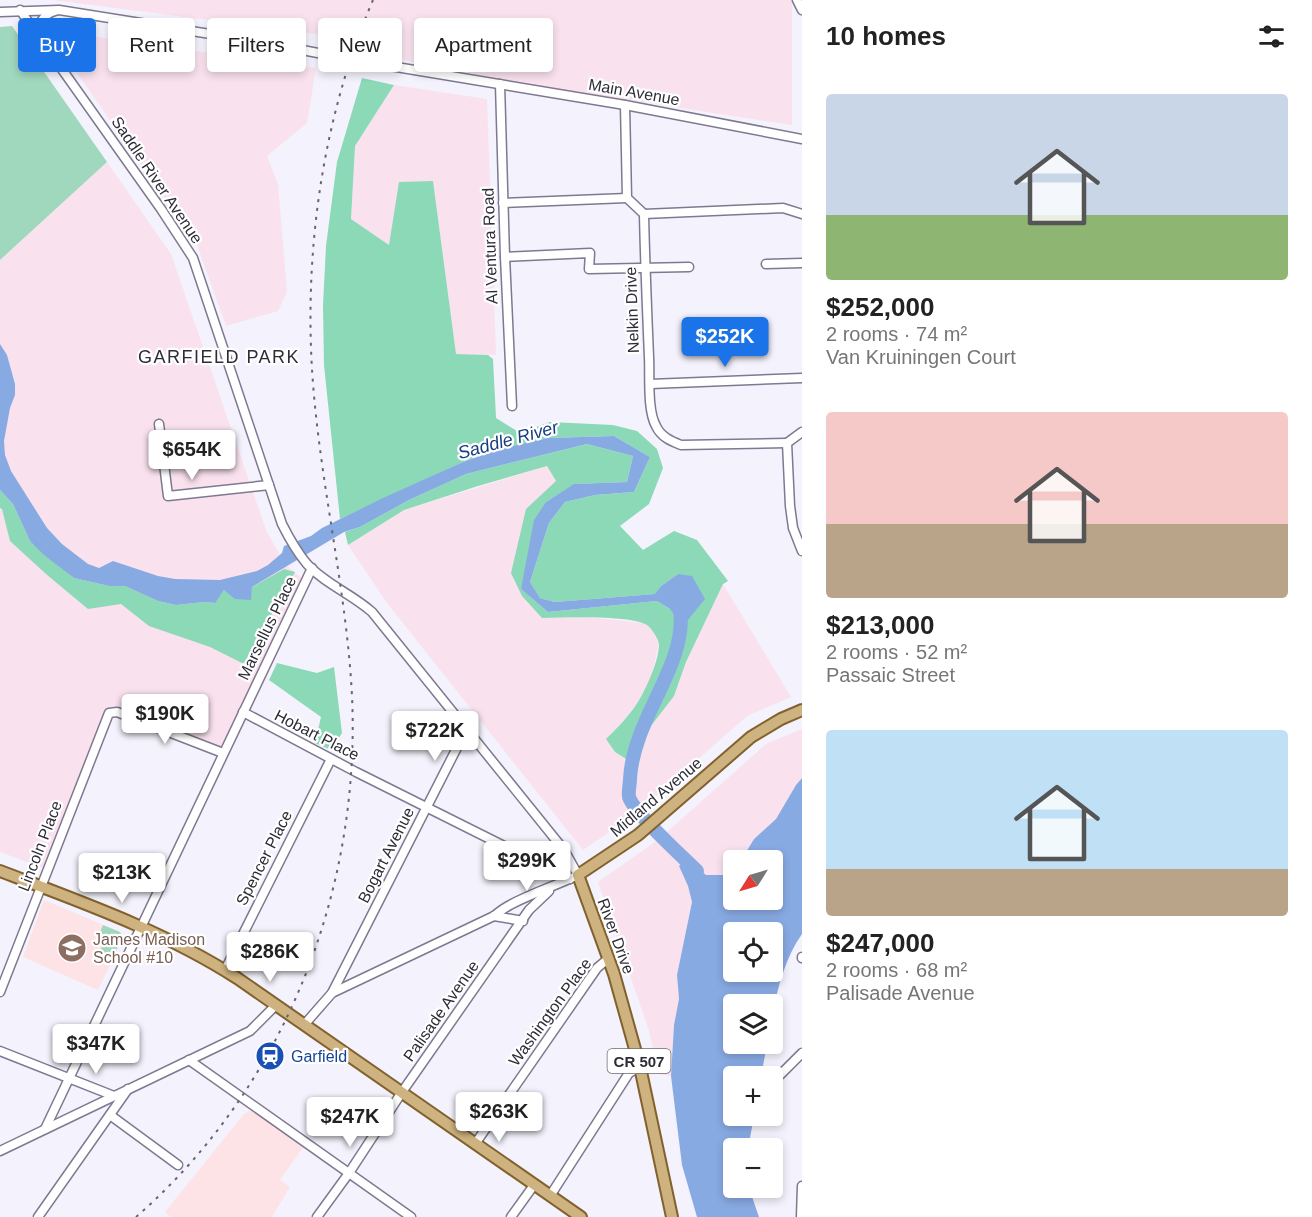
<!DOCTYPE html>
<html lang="en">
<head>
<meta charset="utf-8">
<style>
	:root { --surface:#fff; --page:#f6f6f6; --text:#222; --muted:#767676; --accent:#1a73e8 }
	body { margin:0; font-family:Helvetica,sans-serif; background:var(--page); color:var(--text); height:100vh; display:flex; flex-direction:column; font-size:22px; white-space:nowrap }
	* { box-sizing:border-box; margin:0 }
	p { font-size:20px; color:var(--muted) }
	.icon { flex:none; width:33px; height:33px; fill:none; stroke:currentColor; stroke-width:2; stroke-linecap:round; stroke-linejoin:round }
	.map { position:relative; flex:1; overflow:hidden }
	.drawer { display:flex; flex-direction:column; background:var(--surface); width:510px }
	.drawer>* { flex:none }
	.banner { position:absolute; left:18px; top:18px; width:570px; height:54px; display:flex; gap:12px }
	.needle { width:39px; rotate:233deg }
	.controls { position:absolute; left:723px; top:850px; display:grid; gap:12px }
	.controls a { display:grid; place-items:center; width:60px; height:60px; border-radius:6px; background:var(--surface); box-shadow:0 3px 9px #0003; font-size:30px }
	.price { position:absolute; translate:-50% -51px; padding:0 14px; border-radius:6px; background:#fff; color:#222; font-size:20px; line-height:39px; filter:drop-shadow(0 2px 3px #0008) }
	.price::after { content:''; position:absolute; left:50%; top:36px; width:18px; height:14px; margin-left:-9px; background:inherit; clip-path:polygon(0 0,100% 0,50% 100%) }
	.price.active { background:var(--accent); color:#fff }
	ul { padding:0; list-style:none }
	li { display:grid; align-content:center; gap:12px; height:318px; padding:0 24px }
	li span { display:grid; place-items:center; height:186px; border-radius:6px; color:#555 }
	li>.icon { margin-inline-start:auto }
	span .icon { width:108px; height:108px; fill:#fffc; stroke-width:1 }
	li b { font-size:26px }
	h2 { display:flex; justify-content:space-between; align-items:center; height:72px; padding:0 24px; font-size:26px }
	.tag { padding:0 21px; border-radius:6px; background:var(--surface); box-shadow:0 3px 9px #0003; font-size:21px; line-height:54px }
	.tag.active { background:var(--accent); color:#fff }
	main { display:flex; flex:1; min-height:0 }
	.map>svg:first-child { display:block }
</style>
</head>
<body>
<main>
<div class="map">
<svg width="802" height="1217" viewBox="0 0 802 1217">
	<rect width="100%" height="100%" fill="#f4f2fc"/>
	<!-- industrial -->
	<g fill="#f9e2ee">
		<path d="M 53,0 L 792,0 L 792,125 L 525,84 L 379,55 L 369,42 L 354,39 Z"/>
		<path d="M 47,30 L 316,68 L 307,123 L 267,156 L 278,184 L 287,292 L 278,311 L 226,326 L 197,245 Z"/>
		<path d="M 394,85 L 487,99 L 496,355 L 456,354 L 433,181 L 389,245 L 351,219 L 355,146 Z"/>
		<path d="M 107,162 L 171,254 L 266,530 L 285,564 L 304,580 L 222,751 L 109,708 L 46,869 L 0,852 L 0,260 Z"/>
		<path d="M 547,466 L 556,481 L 526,509 L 523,525 L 542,618 L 578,616 L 645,623 L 654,632 L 659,643 L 651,678 L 635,707 L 607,739 L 615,752 L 636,764 L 641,739 L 674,696 L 686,662 L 723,584 L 791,697 L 747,716 L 637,813 L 583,850 L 387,603 L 348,545 L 404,510 Z"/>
		<path d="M 802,729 L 802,778 L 796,785 L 776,819 L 754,839 L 748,849 L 736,861 L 734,861 L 733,864 L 723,875 L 706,875 L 687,858 L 679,866 L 688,886 L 692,902 L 677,975 L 679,999 L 674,1025 L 671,1076 L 659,1074 L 649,1031 L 598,882 L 659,839 L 766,744 Z"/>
	</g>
	<!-- education -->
	<g fill="#fde2e6">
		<path d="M 44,900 L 120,932 L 122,935 L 123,938 L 98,990 L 23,957 Z"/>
		<path d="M 255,1108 L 306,1143 L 280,1180 L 290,1187 L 272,1217 L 171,1217 L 165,1212 L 244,1114 Z"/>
	</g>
	<!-- green -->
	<g fill="#a0d8be">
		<path d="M 12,26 L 107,162 L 0,260 L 0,27 Z"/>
		<path d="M 103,925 L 120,932 L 122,936 L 113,958 L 100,952 L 102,946 L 95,944 Z"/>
	</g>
	<!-- forest -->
	<g fill="#8bd9b6">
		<path d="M 362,78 L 394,85 L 355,146 L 351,219 L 389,245 L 399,182 L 433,181 L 456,354 L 488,355 L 493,359 L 496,418 L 517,431 L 529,433 L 536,427 L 550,422 L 613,425 L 637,431 L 657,449 L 663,468 L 649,504 L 620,526 L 643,550 L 674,531 L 697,540 L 728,581 L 723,584 L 686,662 L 674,696 L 641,739 L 636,765 L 615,752 L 606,739 C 616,729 626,719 634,708 C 644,694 659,662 659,644 C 658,638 652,629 647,625 C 633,615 561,617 542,618 L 522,596 L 511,573 L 526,509 L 556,481 L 547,466 L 478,486 L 404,510 L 348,545 L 345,532 L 360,527 L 409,500 L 466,474 L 587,444 L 633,456 L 627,482 L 575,484 L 546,502 L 521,589 L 548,612 L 657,601 L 670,609 L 678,574 L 661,586 L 656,594 L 555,602 L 540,598 L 530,582 L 549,523 L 565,502 L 595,495 L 634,492 L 650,457 L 614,436 L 548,438 L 504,448 L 463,462 L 340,519 L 324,365 L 323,306 L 326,246 L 337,162 Z"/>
		<path d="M 0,490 L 13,504 L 30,541 L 74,578 L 109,586 L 125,586 L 158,601 L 176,605 L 204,602 L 214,603 L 224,590 L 250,600 L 252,587 L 284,569 L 295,572 L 244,664 L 210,647 L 149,626 L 121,604 L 88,609 L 46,574 L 10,541 L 2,509 L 0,508 Z"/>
		<path d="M 277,663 L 317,673 L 334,667 L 342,733 L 331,750 L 315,743 L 321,717 L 269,680 Z"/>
	</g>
	<!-- water -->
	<g fill="#88aae3" fill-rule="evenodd">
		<path d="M 0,344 L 7,355 L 15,384 L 15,395 L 10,408 L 4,441 L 5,455 L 11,471 L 47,528 L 62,544 L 88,564 L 99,568 L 113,561 L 158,576 L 175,579 L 220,580 L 257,571 L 268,565 L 282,553 L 284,546 L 311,536 L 322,528 L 383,498 L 463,462 L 504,448 L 548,438 L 614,436 L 650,457 L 634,492 L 595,495 L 565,502 L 549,523 L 530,582 L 540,598 L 555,602 L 655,594 L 661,586 L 678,574 L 692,576 L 705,599 L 683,626 L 670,609 L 657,601 L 548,612 L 521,589 L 534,520 L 546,502 L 574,484 L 627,482 L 633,456 L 587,444 L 466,474 L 409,500 L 360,527 L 344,532 L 252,587 L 251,600 L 235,599 L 224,590 L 215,603 L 204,602 L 176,605 L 158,601 L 125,586 L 109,586 L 74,578 L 44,555 L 30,541 L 13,504 L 0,490 Z"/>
		<path d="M 802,778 L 802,934 C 786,956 777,988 773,1015 L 772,1005 L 734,1005 L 734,1044 L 767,1044 L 761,1077 L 734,1077 L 734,1116 L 754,1116 L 748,1149 L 734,1149 L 734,1188 L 749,1188 L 759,1217 L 697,1217 L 682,1165 L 671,1076 L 674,1025 L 679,999 L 677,975 L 692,902 L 688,886 L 679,866 L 687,858 L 706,875 L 723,875 L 733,864 L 734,900 L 772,900 L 772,861 L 736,861 L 748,849 L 754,839 L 776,819 L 796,785 ZM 734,933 L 772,933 L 772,972 L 734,972 Z"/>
	</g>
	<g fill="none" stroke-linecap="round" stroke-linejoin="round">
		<!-- river -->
		<path stroke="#88aae3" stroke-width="14" d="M 680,610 C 688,664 633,718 630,779 C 630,784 628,792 629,797 C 634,813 683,857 697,871"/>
		<!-- minor casing -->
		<g stroke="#7e7990" stroke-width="11">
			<g id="minor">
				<path d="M 797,0 L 802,10"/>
				<path d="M 20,10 L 161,209 L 193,258 L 282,524 C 289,538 297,552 307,564 C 325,584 352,594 372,612 L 564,850 L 578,875 C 555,886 532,893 510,905 C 504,908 499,912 494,916 L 332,993 L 304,1025"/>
				<path d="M 0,12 L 59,10 L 261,42 L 354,60 L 625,105 L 802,139"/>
				<path d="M 38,35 C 39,23 42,15 55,11"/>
				<path d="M 500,84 L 505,257 L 512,406"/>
				<path d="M 625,105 L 627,198 L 644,214"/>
				<path d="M 503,203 L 627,198"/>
				<path d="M 644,214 C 645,262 647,309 649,357 C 650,376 647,410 656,426 C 661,437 671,441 681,445 L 787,443"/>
				<path d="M 644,214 L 783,208 L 802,214"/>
				<path d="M 505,257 L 590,253 L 589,269 L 689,267"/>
				<path d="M 766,264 L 802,263"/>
				<path d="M 650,384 L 802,378"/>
				<path d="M 159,424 L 168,496 L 269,485"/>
				<path d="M 802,432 L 787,443 L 790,506 L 793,528 L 802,551"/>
				<path d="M 243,712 L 356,772 L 570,879"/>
				<path d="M 494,916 L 523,921"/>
				<path d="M 802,957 L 802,958"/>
				<path d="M 225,970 L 331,759"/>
				<path d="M 0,992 L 109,713 L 117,712 L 223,753"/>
				<path d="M 332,993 L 466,730"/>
				<path d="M 0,1051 L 114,1096"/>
				<path d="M 189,1060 L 411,1217"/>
				<path d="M 780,1075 L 802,1053"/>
				<path d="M 110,1115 L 178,1165"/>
				<path d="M 45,1129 L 312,568"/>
				<path d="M 475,1144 L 597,968 L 609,958"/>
				<path d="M 0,1151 L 250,1031 L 276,1005"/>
				<path d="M 550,1196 L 629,1073 L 640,1067"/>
				<path d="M 38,1217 L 128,1089"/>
				<path d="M 317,1217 L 349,1173 L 402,1092 L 529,910 L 549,891"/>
				<path d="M 511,1217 L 534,1185"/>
				<path d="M 801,1217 L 802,1186"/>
			</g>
		</g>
		<!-- major casing -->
		<g stroke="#81622e" stroke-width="14">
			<g id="major">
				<path d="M 0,871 C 81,902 164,931 237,978 L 581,1217"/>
				<path d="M 672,1217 L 640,1067 L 614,974 L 578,875 L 638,835 L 751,737 L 781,719 L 802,710"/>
			</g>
		</g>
		<!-- minor -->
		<use href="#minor" stroke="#fff" stroke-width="8"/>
		<!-- major -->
		<use href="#major" stroke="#ceb27f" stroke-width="10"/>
		<!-- rail -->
		<path stroke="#67656f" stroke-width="2" stroke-dasharray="3 6" stroke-linecap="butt" d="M 136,1217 C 284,1088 361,891 352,696 C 346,579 315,465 311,348 C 307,231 326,109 373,0"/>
	</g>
	<!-- icons -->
	<defs>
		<g id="school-disc" transform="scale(1.5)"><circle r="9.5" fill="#8d6e63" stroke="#fff"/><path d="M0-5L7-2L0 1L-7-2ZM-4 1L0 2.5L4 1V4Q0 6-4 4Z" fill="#fff"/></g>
		<g id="station-disc" transform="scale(1.5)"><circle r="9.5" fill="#1a4fb4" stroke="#fff"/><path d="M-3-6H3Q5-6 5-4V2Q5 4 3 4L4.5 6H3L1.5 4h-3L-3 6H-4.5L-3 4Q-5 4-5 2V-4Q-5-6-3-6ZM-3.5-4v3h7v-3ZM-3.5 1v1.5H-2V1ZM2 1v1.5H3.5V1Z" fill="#fff"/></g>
	</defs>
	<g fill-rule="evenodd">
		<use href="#school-disc" x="72" y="948"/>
		<use href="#station-disc" x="270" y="1056"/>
	</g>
	<g text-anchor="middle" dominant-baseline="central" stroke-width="4.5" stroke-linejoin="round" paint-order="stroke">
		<!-- shield labels -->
		<rect fill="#fff" stroke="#6d6b72" stroke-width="1.5" x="607.5" y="1049" width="63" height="24" rx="4.5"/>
		<g font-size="15" font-weight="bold" fill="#2e2c36">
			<text x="639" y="1061">CR 507</text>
		</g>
		<!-- street labels -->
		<g font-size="16" fill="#2e2c36" stroke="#fff">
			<text transform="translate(634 92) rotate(10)">Main Avenue</text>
			<text transform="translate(157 180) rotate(56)">Saddle River Avenue</text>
			<text transform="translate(490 246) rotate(-92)">Al Ventura Road</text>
			<text transform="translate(632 310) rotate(-92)">Nelkin Drive</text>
			<text transform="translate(267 628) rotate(-64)">Marsellus Place</text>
			<text transform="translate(317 735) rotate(27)">Hobart Place</text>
			<text transform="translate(656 797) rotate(-40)">Midland Avenue</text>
			<text transform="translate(40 846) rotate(-69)">Lincoln Place</text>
			<text transform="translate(386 855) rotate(-63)">Bogart Avenue</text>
			<text transform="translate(264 858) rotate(-63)">Spencer Place</text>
			<text transform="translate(616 936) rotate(70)">River Drive</text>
			<text transform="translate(441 1011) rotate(-55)">Palisade Avenue</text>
			<text transform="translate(550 1012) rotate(-54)">Washington Place</text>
		</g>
		<!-- education labels -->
		<g font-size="16" fill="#785e54" stroke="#fff" text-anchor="start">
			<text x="93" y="939">James Madison<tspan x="93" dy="18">School #10</tspan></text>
		</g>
		<!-- transit labels -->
		<g font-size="16" fill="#164399" stroke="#fff" text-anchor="start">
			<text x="291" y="1056">Garfield</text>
		</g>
		<!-- neighbourhood labels -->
		<g font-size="18" letter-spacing="1.5" fill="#2e2c36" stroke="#fff">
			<text x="219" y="357">GARFIELD PARK</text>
		</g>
		<!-- water labels -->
		<g font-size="18" font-style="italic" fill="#173d80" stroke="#fff">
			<text transform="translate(508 440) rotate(-15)">Saddle River</text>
		</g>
	</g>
</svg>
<div class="controls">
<a><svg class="needle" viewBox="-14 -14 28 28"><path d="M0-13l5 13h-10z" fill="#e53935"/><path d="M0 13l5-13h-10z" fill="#767676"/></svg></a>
<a><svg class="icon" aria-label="locate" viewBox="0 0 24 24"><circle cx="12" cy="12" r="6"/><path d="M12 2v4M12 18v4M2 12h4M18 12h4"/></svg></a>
<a><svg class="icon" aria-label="layers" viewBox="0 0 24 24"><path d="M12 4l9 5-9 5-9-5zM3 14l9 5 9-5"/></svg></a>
<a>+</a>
<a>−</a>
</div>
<b class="price active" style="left:725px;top:368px">$252K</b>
<b class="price" style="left:192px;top:481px">$654K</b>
<b class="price" style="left:165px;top:745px">$190K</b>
<b class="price" style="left:435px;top:762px">$722K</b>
<b class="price" style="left:527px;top:892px">$299K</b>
<b class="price" style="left:122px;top:904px">$213K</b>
<b class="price" style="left:270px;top:983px">$286K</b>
<b class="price" style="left:96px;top:1075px">$347K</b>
<b class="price" style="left:499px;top:1143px">$263K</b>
<b class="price" style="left:350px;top:1148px">$247K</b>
<div class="banner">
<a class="tag active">Buy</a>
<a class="tag">Rent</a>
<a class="tag">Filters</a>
<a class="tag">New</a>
<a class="tag">Apartment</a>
</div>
</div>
<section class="drawer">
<h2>10 homes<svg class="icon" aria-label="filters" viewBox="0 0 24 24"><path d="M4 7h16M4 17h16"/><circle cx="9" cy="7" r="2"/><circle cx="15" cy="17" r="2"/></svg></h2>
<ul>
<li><span style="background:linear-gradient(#c9d6e8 65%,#8fb573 0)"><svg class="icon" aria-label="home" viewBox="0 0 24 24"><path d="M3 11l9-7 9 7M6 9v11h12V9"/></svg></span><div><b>$252,000</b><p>2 rooms · 74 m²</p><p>Van Kruiningen Court</p></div></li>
<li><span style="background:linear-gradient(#f6c9c9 60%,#b9a48a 0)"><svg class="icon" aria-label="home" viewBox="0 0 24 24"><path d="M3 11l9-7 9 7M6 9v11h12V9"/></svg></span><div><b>$213,000</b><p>2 rooms · 52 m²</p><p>Passaic Street</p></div></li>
<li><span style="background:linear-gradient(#bfe0f5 75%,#b9a48a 0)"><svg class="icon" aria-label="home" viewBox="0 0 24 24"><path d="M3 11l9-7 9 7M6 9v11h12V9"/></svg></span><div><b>$247,000</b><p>2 rooms · 68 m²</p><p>Palisade Avenue</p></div></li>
</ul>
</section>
</main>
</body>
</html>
